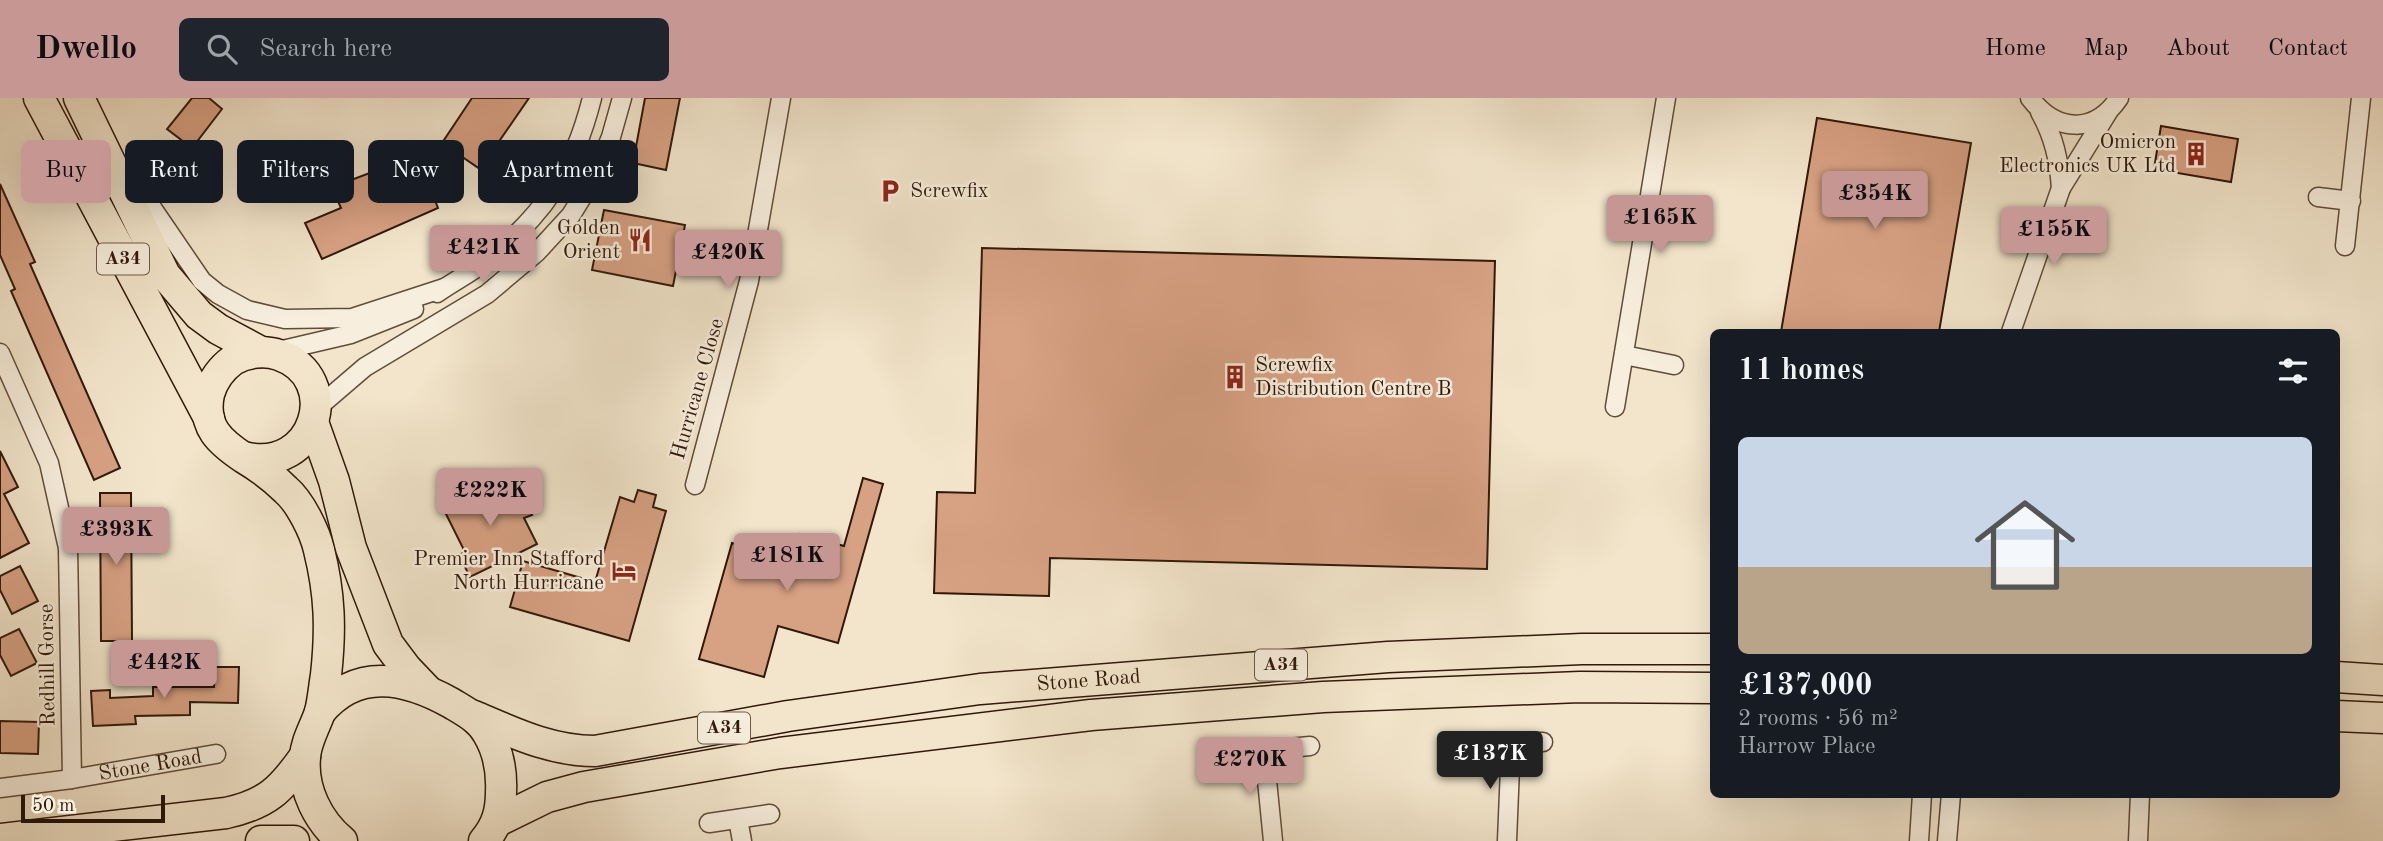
<!DOCTYPE html>
<html lang="en">
<head>
<meta charset="utf-8">
<style>
	:root { --surface:#171b24; --page:#20242c; --text:#f1f3f6; --muted:#9ea1a6; --accent:#c59692 }
	body { margin:0; font-family:"Old Standard TT",serif; background:var(--page); color:var(--text); height:100vh; display:flex; flex-direction:column; font-size:26px; white-space:nowrap }
	* { box-sizing:border-box; margin:0 }
	p { font-size:23px; color:var(--muted) }
	.icon { flex:none; width:38px; height:38px; fill:none; stroke:currentColor; stroke-width:2; stroke-linecap:round; stroke-linejoin:round }
	.map { position:relative; flex:1; overflow:hidden }
	.drawer { position:absolute; left:1710px; top:231px; width:630px; height:469px; display:flex; flex-direction:column; background:var(--surface); border-radius:10px; box-shadow:0 7px 28px #0002 }
	.drawer>* { flex:none }
	.banner { position:absolute; left:21px; top:42px; width:665px; height:63px; display:flex; gap:14px }
	.scale { position:absolute; left:21px; bottom:18px; width:144px; box-sizing:border-box; padding-left:7px; border:4px solid #31190a; border-top:0; font-size:19px; line-height:24px; white-space:nowrap; color:#31190a; -webkit-text-stroke:5px #f7eedd; paint-order:stroke }
	.price { position:absolute; translate:-50% -60px; padding:0 16px; border-radius:7px; background:var(--accent); color:#111; font-size:23px; line-height:46px; filter:drop-shadow(0 2px 4px #0008) }
	.price::after { content:''; position:absolute; left:50%; top:42px; width:21px; height:16px; margin-left:-10px; background:inherit; clip-path:polygon(0 0,100% 0,50% 100%) }
	.price.on { background:#222; color:#fff }
	ul { padding:0; list-style:none }
	li { display:grid; align-content:center; gap:14px; height:371px; padding:0 28px }
	li span { display:grid; place-items:center; height:217px; border-radius:10px; color:#555 }
	li>.icon { margin-inline-start:auto }
	span .icon { width:126px; height:126px; fill:#fffc; stroke-width:1 }
	li b { font-size:30px }
	h2 { display:flex; justify-content:space-between; align-items:center; height:84px; padding:0 28px; font-size:30px }
	.pill { padding:0 24px; border-radius:10px; background:var(--surface); box-shadow:0 7px 28px #0002; font-size:24px; line-height:63px }
	.pill.on { background:var(--accent); color:#111 }
	header { display:flex; align-items:center; gap:42px; box-sizing:border-box; height:98px; padding:0 35px; background:var(--accent); color:#111 }
	header strong { font-size:33px }
	nav { display:flex; gap:38px; margin-inline-start:auto; font-size:24px }
	.search { width:490px; height:63px; background:var(--page); display:flex; align-items:center; gap:18px; box-sizing:border-box; padding:0 24px; border-radius:10px; color:var(--muted); font-size:26px }
	.map>svg:first-child { display:block }
</style>
</head>
<body>
<header>
<strong>Dwello</strong>
<div class="search"><svg class="icon" aria-label="search" viewBox="0 0 24 24"><circle cx="10" cy="10" r="6"/><path d="M15 15l6 6"/></svg>Search here</div>
<nav><a>Home</a><a>Map</a><a>About</a><a>Contact</a></nav>
</header>
<div class="map">
<svg width="2383" height="743" viewBox="0 0 2383 743">
	<rect width="100%" height="100%" fill="#f2e5cb"/>
	<filter id="stains"><feTurbulence type="fractalNoise" baseFrequency=".00286" numOctaves="4"/><feColorMatrix values="0 0 0 0 .2 0 0 0 0 .09 0 0 0 0 .02 0 0 0 .5 -.17"/></filter>
	<radialGradient id="worn" r=".72"><stop offset=".6" stop-color="#630" stop-opacity="0"/><stop offset="1" stop-color="#630" stop-opacity=".3"/></radialGradient>
	<!-- building -->
	<g fill="#d7a183" stroke="#31190a" stroke-width="2">
		<path d="M 192,0 L 209,0 L 222,11 L 192,50 L 167,31 Z"/>
		<path d="M 472,0 L 529,0 L 480,71 L 442,45 Z"/>
		<path d="M 645,0 L 680,0 L 666,72 L 633,65 Z"/>
		<path d="M 1817,20 L 1971,45 L 1939,234 L 1781,234 Z"/>
		<path d="M 2161,28 L 2238,41 L 2231,84 L 2154,71 Z"/>
		<path d="M 417,57 L 438,110 L 322,161 L 305,125 L 341,110 L 334,94 L 337,86 L 345,80 L 354,81 Z"/>
		<path d="M 0,86 L 35,164 L 30,166 L 120,370 L 94,382 L 11,193 L 15,191 L 0,157 Z"/>
		<path d="M 604,112 L 685,127 L 673,188 L 592,172 Z"/>
		<path d="M 982,150 L 1495,163 L 1487,471 L 1050,460 L 1049,498 L 934,495 L 937,394 L 975,395 Z"/>
		<path d="M 0,353 L 18,389 L 4,396 L 29,445 L 0,460 Z"/>
		<path d="M 863,380 L 883,386 L 838,545 L 778,528 L 764,579 L 699,561 L 732,445 L 793,462 L 800,436 L 844,448 Z"/>
		<path d="M 483,388 L 490,402 L 511,391 L 515,399 L 521,396 L 532,417 L 524,420 L 537,446 L 470,479 L 459,457 L 465,454 L 442,408 Z"/>
		<path d="M 638,392 L 656,397 L 653,409 L 666,413 L 629,543 L 510,509 L 523,463 L 595,484 L 620,399 L 634,404 Z"/>
		<path d="M 100,395 L 131,395 L 132,543 L 101,543 Z"/>
		<path d="M 20,468 L 38,503 L 12,516 L 0,492 L 0,478 Z"/>
		<path d="M 19,531 L 37,565 L 11,578 L 0,557 L 0,540 Z"/>
		<path d="M 215,569 L 239,569 L 238,605 L 190,604 L 190,617 L 135,618 L 136,626 L 93,628 L 91,593 L 110,592 L 110,600 L 153,598 L 153,589 L 214,589 Z"/>
		<path d="M 0,623 L 39,624 L 38,656 L 0,655 Z"/>
	</g>
	<g fill="none" stroke-linecap="round" stroke-linejoin="round">
		<!-- minor casing -->
		<g stroke="#614c3a" stroke-width="21">
			<g id="minor">
				<path d="M 2030,0 C 2056,34 2094,37 2119,0"/>
				<path d="M 2040,14 C 2054,39 2059,62 2061,90"/>
				<path d="M 129,76 L 202,183 L 218,196 L 247,212 L 285,221 L 352,220 L 444,190"/>
				<path d="M 2318,99 L 2351,103"/>
				<path d="M 2345,148 L 2361,0"/>
				<path d="M 437,195 C 453,184 470,175 486,163 C 544,117 574,72 592,0"/>
				<path d="M 2011,234 L 2061,90 L 2108,14"/>
				<path d="M 274,254 L 351,236 L 414,211"/>
				<path d="M 0,255 L 49,365 L 68,450 L 72,681"/>
				<path d="M 1624,257 L 1674,267"/>
				<path d="M 1615,309 L 1666,0"/>
				<path d="M 316,311 L 365,269 L 487,196 L 537,154 L 571,117 L 595,78 L 611,39 L 622,0"/>
				<path d="M 695,387 L 749,183 L 781,0"/>
				<path d="M 1473,644 L 1543,644"/>
				<path d="M 1264,652 L 1273,743"/>
				<path d="M 1225,656 L 1310,648"/>
				<path id="s1" d="M 0,690 L 72,681 L 216,656"/>
				<path d="M 738,721 L 742,743"/>
				<path d="M 709,725 L 770,716"/>
				<path d="M 1507,743 L 1511,645"/>
				<path d="M 1919,743 L 1922,696"/>
				<path d="M 1947,743 L 1951,696"/>
				<path d="M 2138,743 L 2140,696"/>
			</g>
		</g>
		<!-- trunk casing -->
		<g stroke="#31190a" stroke-width="33">
			<g id="trunk">
				<path d="M 39,0 L 209,320"/>
				<path d="M 79,0 L 165,177 L 199,217 L 218,231 L 261,254"/>
				<path d="M 313,324 L 334,383 L 351,450 L 388,546 L 406,570 L 426,591"/>
				<path d="M 244,359 C 315,377 345,280 279,257 C 265,252 247,254 233,262 C 222,270 213,282 209,296 C 202,329 220,344 244,360 C 259,369 274,380 286,392 C 300,404 315,434 319,452 C 330,496 331,532 326,577 C 324,589 323,602 320,614 C 315,629 306,643 305,659 C 302,691 318,723 342,743"/>
				<path d="M 2336,579 L 2383,582"/>
				<path d="M 320,614 C 357,569 406,580 451,605 C 466,614 480,621 488,636 C 498,653 502,674 501,694 C 501,713 497,728 484,743"/>
				<path id="s2" d="M 474,618 C 514,635 551,653 595,653 L 788,618 L 980,591 L 1388,559 L 1582,551 L 1713,551"/>
				<path d="M 2336,618 L 2383,620"/>
				<path d="M 498,723 L 547,699 L 584,689 L 780,655 L 1091,617 L 1323,599 L 1580,589 L 1713,590"/>
				<path d="M 0,741 L 226,715 C 267,706 281,692 305,658"/>
				<path d="M 261,743 L 294,743"/>
			</g>
		</g>
		<!-- minor -->
		<use href="#minor" stroke="#f7eedd" stroke-width="18"/>
		<!-- trunk -->
		<use href="#trunk" stroke="#f2e5cb" stroke-width="30"/>
	</g>
	<!-- icons -->
	<defs>
		<g id="building-bare" transform="scale(1.89)"><path d="M-4-6H4V6H1V3H-1V6H-4ZM-2.5-4.3h1.7v1.8h-1.7ZM.8-4.3h1.7v1.8H.8ZM-2.5-1h1.7V.8h-1.7ZM.8-1h1.7V.8H.8Z" fill="#8f2418" stroke="#f7eedd" stroke-width="2.5" paint-order="stroke"/></g>
		<g id="parking-bare" transform="scale(1.89)"><path d="M-3.5-5.5H1a3.5 3.5 0 0 1 0 7H-1V5.5H-3.5ZM-1-3.4V-.6H.8a1.4 1.4 0 0 0 0-2.8Z" fill="#8f2418" stroke="#f7eedd" stroke-width="2.5" paint-order="stroke"/></g>
		<g id="restaurant-bare" transform="scale(1.89)"><path d="M-5-6h1v4h1v-4h1v4h1v-4h1v5L-1.5 .5V6h-2V.5L-5-1ZM5-6V6H3V1.5H1.5Q1.5-4 5-6Z" fill="#8f2418" stroke="#f7eedd" stroke-width="2.5" paint-order="stroke"/></g>
		<g id="hotel-bare" transform="scale(1.89)"><path d="M-6-4.5h1.5V1H6V5H4.5V3h-9V5H-6ZM-4 0a1.8 1.8 0 1 1 3.6 0ZM.5 0V-2.5h3Q6-2.5 6 0Z" fill="#8f2418" stroke="#f7eedd" stroke-width="2.5" paint-order="stroke"/></g>
	</defs>
	<g fill-rule="evenodd">
		<use href="#building-bare" x="2196" y="56"/>
		<use href="#parking-bare" x="890" y="93"/>
		<use href="#restaurant-bare" x="640" y="142"/>
		<use href="#building-bare" x="1235" y="279"/>
		<use href="#hotel-bare" x="624" y="473"/>
	</g>
	<g text-anchor="middle" dominant-baseline="central" stroke-width="5" stroke-linejoin="round" paint-order="stroke">
		<!-- shield labels -->
		<g fill="#f7eedd" stroke="#6c5949" stroke-width="2">
			<rect x="97" y="145.5" width="52" height="31" rx="5"/>
			<rect x="1255" y="551.5" width="52" height="31" rx="5"/>
			<rect x="698" y="614.5" width="52" height="31" rx="5"/>
		</g>
		<g font-size="19" font-weight="bold" fill="#31190a">
			<text x="123" y="161">A34</text>
			<text x="1281" y="567">A34</text>
			<text x="724" y="630">A34</text>
		</g>
		<!-- poi labels -->
		<g font-size="21" fill="#31190a" stroke="#f7eedd" text-anchor="end">
			<text x="2176" y="44">Omicron<tspan x="2176" dy="24">Electronics UK Ltd</tspan></text>
			<text x="910" y="93" text-anchor="start">Screwfix</text>
			<text x="620" y="130">Golden<tspan x="620" dy="24">Orient</tspan></text>
			<text x="1255" y="267" text-anchor="start">Screwfix<tspan x="1255" dy="24">Distribution Centre B</tspan></text>
			<text x="604" y="461">Premier Inn Stafford<tspan x="604" dy="24">North Hurricane</tspan></text>
		</g>
		<!-- street labels -->
		<g font-size="21" fill="#31190a" stroke="#f7eedd">
			<text transform="translate(698 291) rotate(-74)">Hurricane Close</text>
			<text transform="translate(48 567) rotate(-91)">Redhill Gorse</text>
			<text stroke="none"><textPath href="#s2" startOffset="626">Stone Road</textPath></text>
			<text stroke="none"><textPath href="#s1" startOffset="152">Stone Road</textPath></text>
		</g>
	</g>
	<rect width="100%" height="100%" filter="url(#stains)"/>
	<rect width="100%" height="100%" fill="url(#worn)"/>
</svg>
<div class="scale">50 m</div>
<b class="price" style="left:1875px;top:133px">£354K</b>
<b class="price" style="left:1660px;top:157px">£165K</b>
<b class="price" style="left:2054px;top:169px">£155K</b>
<b class="price" style="left:483px;top:187px">£421K</b>
<b class="price" style="left:728px;top:192px">£420K</b>
<b class="price" style="left:490px;top:430px">£222K</b>
<b class="price" style="left:116px;top:469px">£393K</b>
<b class="price" style="left:787px;top:495px">£181K</b>
<b class="price" style="left:164px;top:602px">£442K</b>
<b class="price on" style="left:1490px;top:693px">£137K</b>
<b class="price" style="left:1250px;top:699px">£270K</b>
<div class="banner">
<a class="pill on">Buy</a>
<a class="pill">Rent</a>
<a class="pill">Filters</a>
<a class="pill">New</a>
<a class="pill">Apartment</a>
</div>
<section class="drawer">
<h2>11 homes<svg class="icon" aria-label="filters" viewBox="0 0 24 24"><path d="M4 7h16M4 17h16"/><circle cx="9" cy="7" r="2"/><circle cx="15" cy="17" r="2"/></svg></h2>
<ul>
<li><span style="background:linear-gradient(#c9d6e8 60%,#b9a48a 0)"><svg class="icon" aria-label="home" viewBox="0 0 24 24"><path d="M3 11l9-7 9 7M6 9v11h12V9"/></svg></span><div><b>£137,000</b><p>2 rooms · 56 m²</p><p>Harrow Place</p></div></li>
</ul>
</section>
</div>
</body>
</html>
